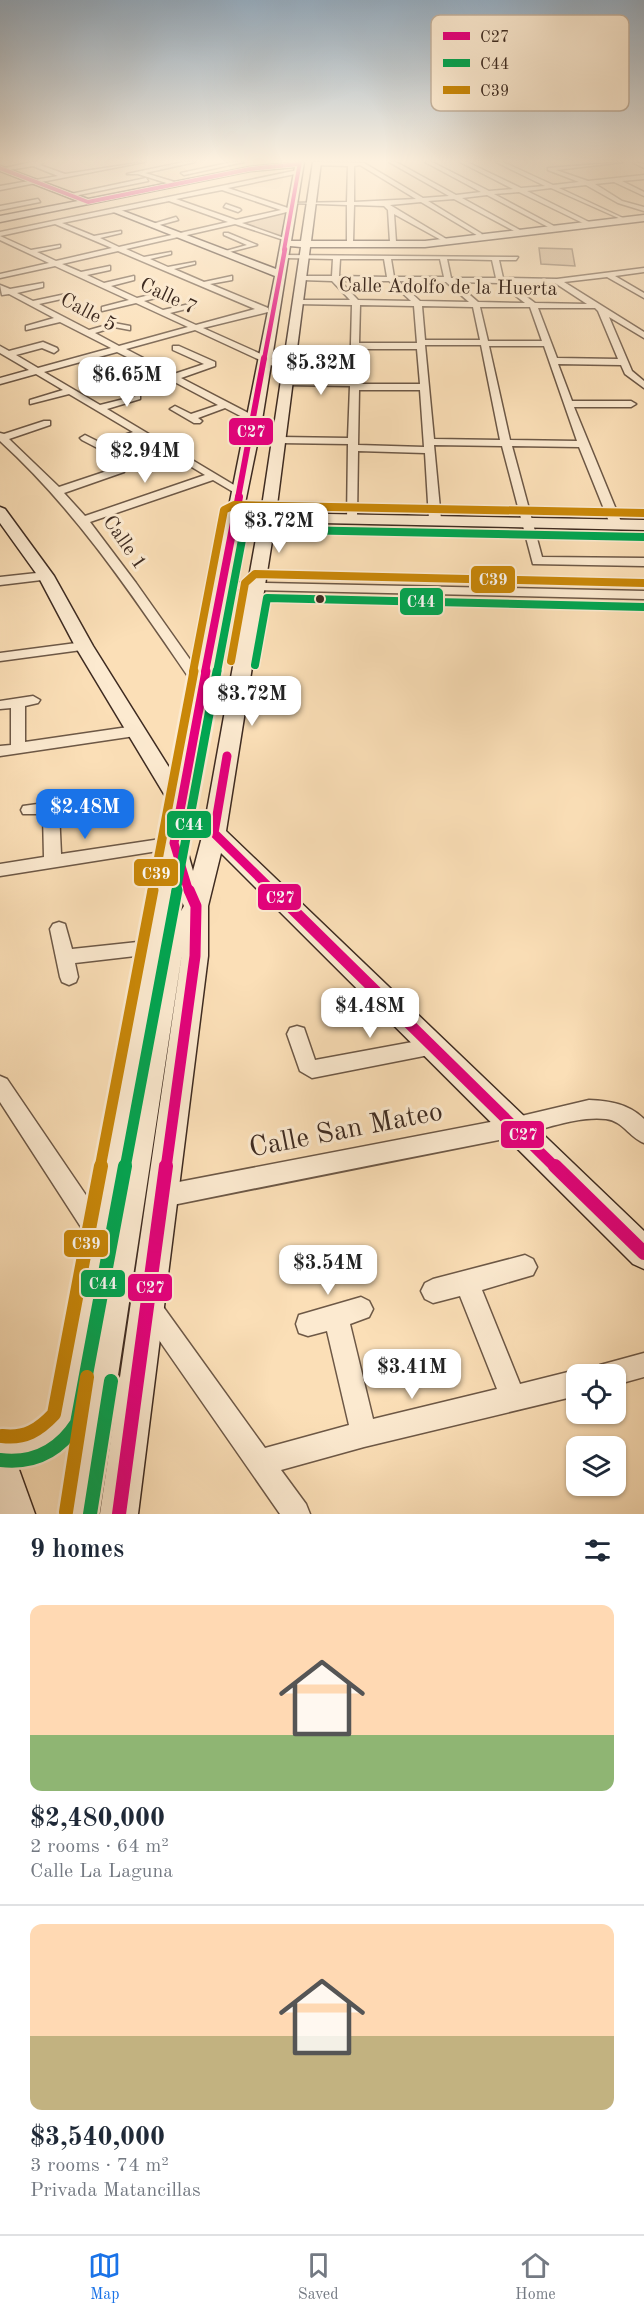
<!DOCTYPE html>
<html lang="en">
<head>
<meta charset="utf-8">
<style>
	:root { --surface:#fff; --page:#f6f6f7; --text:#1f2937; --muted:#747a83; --line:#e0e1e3; --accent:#1a73e8 }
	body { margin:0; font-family:"Old Standard TT",serif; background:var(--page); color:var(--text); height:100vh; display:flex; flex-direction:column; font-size:22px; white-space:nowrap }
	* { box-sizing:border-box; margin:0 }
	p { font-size:20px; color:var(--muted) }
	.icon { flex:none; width:33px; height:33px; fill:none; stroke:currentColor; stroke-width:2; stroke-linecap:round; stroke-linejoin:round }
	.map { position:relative; height:1514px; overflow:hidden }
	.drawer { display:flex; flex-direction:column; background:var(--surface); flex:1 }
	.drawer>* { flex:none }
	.controls { position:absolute; left:566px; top:1364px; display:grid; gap:12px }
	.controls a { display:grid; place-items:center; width:60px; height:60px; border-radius:12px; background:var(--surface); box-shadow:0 2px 4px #0004; font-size:30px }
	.price { position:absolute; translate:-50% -51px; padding:0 14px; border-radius:12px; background:#fff; color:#222; font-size:20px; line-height:39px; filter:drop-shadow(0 2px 3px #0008) }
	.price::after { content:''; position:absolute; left:50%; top:36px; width:18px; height:14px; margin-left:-9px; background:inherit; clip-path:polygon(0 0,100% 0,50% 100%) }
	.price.current { background:var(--accent); color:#fff }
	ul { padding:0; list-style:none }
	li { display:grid; align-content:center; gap:12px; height:318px; padding:0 30px }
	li+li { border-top:2px solid var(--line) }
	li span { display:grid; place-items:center; height:186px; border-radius:12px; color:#555 }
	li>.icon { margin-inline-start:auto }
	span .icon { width:108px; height:108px; fill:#fffc; stroke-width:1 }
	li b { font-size:26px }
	h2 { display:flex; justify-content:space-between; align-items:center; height:72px; padding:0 30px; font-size:26px }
	.tab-bar { display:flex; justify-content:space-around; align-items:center; height:84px; border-top:2px solid var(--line); background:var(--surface); font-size:16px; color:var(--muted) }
	.tab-bar a { display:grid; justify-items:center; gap:3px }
	.tab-bar .current { color:var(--accent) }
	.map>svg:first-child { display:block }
</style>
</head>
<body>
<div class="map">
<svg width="644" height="1514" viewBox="0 0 644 1514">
	<rect width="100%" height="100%" fill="#fbdfb7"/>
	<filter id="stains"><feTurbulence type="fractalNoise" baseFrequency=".00333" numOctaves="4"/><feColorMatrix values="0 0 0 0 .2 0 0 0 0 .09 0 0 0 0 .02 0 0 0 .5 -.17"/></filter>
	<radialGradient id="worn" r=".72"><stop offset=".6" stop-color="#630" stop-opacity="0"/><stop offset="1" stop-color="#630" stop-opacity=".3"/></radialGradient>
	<!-- green -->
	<g fill="#dbc09e" stroke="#8c7660" stroke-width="1.5">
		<path d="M 288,212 L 283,238 L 241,222 Z"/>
		<path d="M 539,248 L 572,249 L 575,266 L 541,264 Z"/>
	</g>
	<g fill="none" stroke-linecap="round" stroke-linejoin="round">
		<!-- street casing -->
		<g stroke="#6d5846" stroke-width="3">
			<g id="street">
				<path d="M 32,162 L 44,162 L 40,165 L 65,174 L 144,162 L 0,190 L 0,186 L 58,176 L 33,166 L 3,171 L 0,169 Z"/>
				<path d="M 184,162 L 195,162 L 145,173 L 178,183 L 176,186 L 138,174 L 127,174 Z"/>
				<path d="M 233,162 L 244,162 L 184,175 L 181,173 Z"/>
				<path d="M 317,162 L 364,163 L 423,198 L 449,196 L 389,162 L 396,162 L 456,195 L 481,192 L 425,162 L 432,162 L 489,191 L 513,189 L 460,162 L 467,162 L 521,188 L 545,186 L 496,162 L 503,162 L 553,185 L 579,182 L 548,170 L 548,168 L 624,162 L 556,170 L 588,181 L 644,175 L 644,179 L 622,181 L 644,192 L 644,196 L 614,182 L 595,184 L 622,201 L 644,207 L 644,211 L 618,203 L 586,185 L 559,188 L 623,218 L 623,220 L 551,188 L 527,191 L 589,222 L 587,225 L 519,192 L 494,194 L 554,226 L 552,229 L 487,195 L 462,198 L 520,230 L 518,233 L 454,199 L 428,201 L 482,234 L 480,237 L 421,202 L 390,205 L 448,240 L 443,241 L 394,214 L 396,242 L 393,244 L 390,242 L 388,210 L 384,206 L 354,205 L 353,242 L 350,244 L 347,242 L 347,205 L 291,203 L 347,202 L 348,166 L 315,165 ZM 360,165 L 416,199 L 354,202 L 354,166 Z"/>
				<path d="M 633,162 L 644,164 L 644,168 L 634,163 Z"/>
				<path d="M 298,170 L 300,173 L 228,188 L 288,208 L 295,208 L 295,210 L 242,223 L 290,240 L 290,242 L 235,224 L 126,249 L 144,257 L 171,252 L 171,254 L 150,259 L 168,267 L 195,262 L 195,264 L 174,269 L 204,282 L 232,276 L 232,280 L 210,284 L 268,308 L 268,312 L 203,328 L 292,368 L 292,372 L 286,372 L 195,330 L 126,349 L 174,374 L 204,364 L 173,350 L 173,346 L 179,346 L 215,362 L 215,366 L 181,378 L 258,418 L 258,422 L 252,422 L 225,408 L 198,418 L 202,421 L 200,423 L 194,423 L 170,409 L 175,406 L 191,414 L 218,405 L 152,370 L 113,379 L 113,375 L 145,366 L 117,352 L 44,372 L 100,405 L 140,395 L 140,399 L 107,409 L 244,491 L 235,493 L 213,480 L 90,522 L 136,583 L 208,685 L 201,689 L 196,688 C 136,601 79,513 0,441 L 0,433 L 4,434 L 44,421 L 50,421 L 50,425 L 9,439 L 59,487 L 116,468 L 124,468 L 124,472 L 64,493 L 85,516 L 205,475 L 140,436 L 108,447 L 112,450 L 107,453 L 82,440 L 80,438 L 85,435 L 101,443 L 133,432 L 69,394 L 30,404 L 30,400 L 63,390 L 36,374 L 0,384 L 0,378 L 29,370 L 0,353 L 0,346 L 9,351 L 43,342 L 57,348 L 58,350 L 54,353 L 42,348 L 16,355 L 38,368 L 111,348 L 60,322 L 26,330 L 26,326 L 54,318 L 9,294 L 2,295 L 0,285 L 10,289 L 43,283 L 43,287 L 17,293 L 33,301 L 66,294 L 66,298 L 39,304 L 89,330 L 114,323 L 130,326 L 130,330 L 114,327 L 95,333 L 119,346 L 188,327 L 136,303 L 102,311 L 102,307 L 129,300 L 55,266 L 0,278 L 0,274 L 49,263 L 0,240 L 0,236 L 31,250 L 60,245 L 60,247 L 37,252 L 56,261 L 112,248 L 55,224 L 0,236 L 0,232 ZM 222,190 L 281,210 L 236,220 L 176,199 ZM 169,201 L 228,222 L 119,247 L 100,238 L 121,233 L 121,231 L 94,236 L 62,223 ZM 118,251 L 255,309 L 196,325 L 170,313 L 194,307 L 194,303 L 163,310 L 144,301 L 167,295 L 167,291 L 137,298 L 111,286 L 134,280 L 134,276 L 104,283 L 87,275 L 110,270 L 110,266 L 81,272 L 62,264 Z"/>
				<path d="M 146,178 L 148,181 L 69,197 L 66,195 Z"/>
				<path d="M 38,199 L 40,202 L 0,210 L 0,206 Z"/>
				<path d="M 226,204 L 240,209 L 241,210 L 238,212 L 224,207 Z"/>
				<path d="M 176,217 L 178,220 L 152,227 L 149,225 Z"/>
				<path d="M 224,233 L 228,233 L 257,245 L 222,254 L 222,252 L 247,245 L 224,235 Z"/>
				<path d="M 283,255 L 518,257 L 516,260 L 499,260 L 503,278 L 557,279 L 644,268 L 644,272 L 615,276 L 644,293 L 644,298 L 607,277 L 564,282 L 644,332 L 644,338 L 609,317 L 632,371 L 644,381 L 644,388 L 625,374 L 621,365 L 558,364 L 572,401 L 631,401 L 636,404 L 631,407 L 574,407 L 622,524 L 620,526 L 612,526 L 610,524 L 579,447 L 512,446 L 542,557 L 644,558 L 644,566 L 533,564 L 502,446 L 434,445 L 441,519 L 435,522 L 429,519 L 425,453 L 358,451 L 357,519 L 355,521 L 347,521 L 348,444 L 280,443 L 275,440 L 280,437 L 348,438 L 350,386 L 288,385 L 284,382 L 288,379 L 350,380 L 352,305 L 296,304 L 299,300 L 350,300 L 332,281 L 302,280 L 298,278 L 302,276 L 332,276 L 333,259 L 285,258 ZM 340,259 L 384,259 L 387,277 L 339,276 ZM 391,259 L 440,259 L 444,277 L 394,277 ZM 447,259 L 492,260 L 496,278 L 451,278 ZM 340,281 L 389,281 L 411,301 L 358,300 ZM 398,281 L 446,282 L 469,302 L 420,301 ZM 455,282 L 499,283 L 525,303 L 478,302 ZM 508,283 L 555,283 L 587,304 L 535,303 ZM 360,305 L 414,306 L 417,343 L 359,343 ZM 422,306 L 473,307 L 480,340 L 425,340 ZM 480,307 L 530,307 L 542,341 L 488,341 ZM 538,308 L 595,308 L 598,311 L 618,359 L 557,358 ZM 425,345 L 481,345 L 500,440 L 434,439 ZM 489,346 L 544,346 L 577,441 L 510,440 ZM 359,349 L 417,349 L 420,384 L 359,384 ZM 359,390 L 420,390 L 424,447 L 358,445 Z"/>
				<path d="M 46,572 L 52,576 L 50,579 L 0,585 L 0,577 Z"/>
				<path d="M 220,582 L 644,591 L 644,599 L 216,589 L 216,583 Z"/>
				<path d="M 84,642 L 89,643 L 91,646 L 89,649 L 0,661 L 0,653 Z"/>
				<path d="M 33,696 L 40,700 L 38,703 L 25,706 L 25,742 L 135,726 L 142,731 L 135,736 L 0,756 L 0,746 L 11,745 L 11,708 L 0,709 L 0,701 Z"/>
				<path d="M 74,799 L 82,804 L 80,808 L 59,811 L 61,854 L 174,837 L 180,839 L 182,843 L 78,1420 C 65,1450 31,1467 0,1461 L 0,1435 L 28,1435 L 53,1414 L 88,1238 L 0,1102 L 0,1076 L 7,1079 L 94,1207 L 144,955 L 75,963 L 78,977 L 76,982 L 69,985 L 62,982 L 60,977 L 50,929 L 53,924 L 59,922 L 65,924 L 72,949 L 147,941 L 164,850 L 0,876 L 0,864 L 44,857 L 43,814 L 23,814 L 21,810 L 23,806 Z"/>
				<path d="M 297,1026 L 304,1028 L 315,1060 L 434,1038 L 441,1040 L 444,1046 L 441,1052 L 434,1054 L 312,1078 L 300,1071 L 287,1034 L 290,1028 Z"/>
				<path d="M 589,1100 C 610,1101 629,1104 644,1119 L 644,1143 C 629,1137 623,1121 606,1119 C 574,1115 532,1134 499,1140 C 387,1162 275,1184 163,1207 L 155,1204 L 152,1196 L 155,1188 L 163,1185 L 517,1117 Z"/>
				<path d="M 525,1255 L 533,1259 L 537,1267 L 533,1275 L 482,1290 L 520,1384 L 576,1370 L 585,1374 L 576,1374 L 576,1396 L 364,1447 L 281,1470 L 306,1504 L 310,1514 L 280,1514 L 143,1317 L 139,1309 L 143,1301 L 151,1297 L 159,1301 L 265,1448 L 349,1425 L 327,1331 L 308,1336 L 299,1333 L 296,1324 L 299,1315 L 361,1297 L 369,1301 L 373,1309 L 369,1317 L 350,1324 L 373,1419 L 497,1389 L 460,1296 L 433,1303 L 425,1299 L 421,1291 L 425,1283 L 433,1279 Z"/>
				<path d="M 644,1353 L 644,1377 L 615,1385 L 615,1374 L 597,1374 L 600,1365 Z"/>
			</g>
		</g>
		<!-- secondary casing -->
		<g stroke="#3e2b21" stroke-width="3">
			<g id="secondary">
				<path d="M 304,162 L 291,241 L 301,241 L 313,162 L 321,162 L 311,241 L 425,241 L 644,215 L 644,221 L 425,247 L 310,247 L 276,513 L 644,520 L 644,530 L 275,522 L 226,831 L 644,1231 L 644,1269 L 633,1264 L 221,853 L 208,906 L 208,956 L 138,1514 L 100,1514 L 182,953 L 97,1514 L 59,1514 L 155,955 L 184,906 L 171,878 L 163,843 L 170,804 L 75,646 L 38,576 L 0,523 L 0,507 L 5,509 L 54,576 L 93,646 L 175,777 L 275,276 L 111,211 L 118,209 L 276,269 L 295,167 L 250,171 L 0,222 L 0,216 L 78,201 L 0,171 L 0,166 L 88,199 L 250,167 ZM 290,246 L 301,247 L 261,513 L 243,513 L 262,420 ZM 241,522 L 259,522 L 203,833 L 193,871 L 185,843 Z"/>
				<path d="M 0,1448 L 13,1453 L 35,1514 L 0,1514 Z"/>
			</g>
		</g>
		<!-- street -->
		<use href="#street" fill="#fcead0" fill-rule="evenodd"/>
		<!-- secondary -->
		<use href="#secondary" fill="#fcead0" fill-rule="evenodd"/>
		<!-- bus-1-far6 casing -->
		<g stroke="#fcead0" stroke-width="5">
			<g id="bus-1-far6">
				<path d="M 0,168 L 88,202 L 250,169 L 299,164"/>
				<path d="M 284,250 L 300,162"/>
			</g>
		</g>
		<!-- bus-1-far5 casing -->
		<g stroke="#fcead0" stroke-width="7">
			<path id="bus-1-far5" d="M 264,360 L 285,249"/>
		</g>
		<!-- bus-1-far4 casing -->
		<g stroke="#fcead0" stroke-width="9">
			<path id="bus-1-far4" d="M 238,498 L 264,358"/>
		</g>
		<!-- bus-1-far3 casing -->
		<g stroke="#fcead0" stroke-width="11">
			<path id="bus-1-far3" d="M 205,672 L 239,497"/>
		</g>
		<!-- bus-1-far2 casing -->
		<g stroke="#fcead0" stroke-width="14">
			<g id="bus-1-far2">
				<path d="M 227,756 L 214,833 L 274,892"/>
				<path d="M 189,892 L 174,843 L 206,671"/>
			</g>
		</g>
		<!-- bus-1-far1 casing -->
		<g stroke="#fcead0" stroke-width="16">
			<g id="bus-1-far1">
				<path d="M 273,890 L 556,1168"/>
				<path d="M 166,1168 L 195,956 L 196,906 L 189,890"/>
			</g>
		</g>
		<!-- bus-1 casing -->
		<g stroke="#fcead0" stroke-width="19">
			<g id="bus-1">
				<path d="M 555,1166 L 644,1253"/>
				<path d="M 119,1514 L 166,1166"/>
			</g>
		</g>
		<!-- bus-2-far3 casing -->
		<g stroke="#fcead0" stroke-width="11">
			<g id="bus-2-far3">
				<path d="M 255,665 L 267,598 L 644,607"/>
				<path d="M 217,672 L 244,529 L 644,537"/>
			</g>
		</g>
		<!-- bus-2-far2 casing -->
		<g stroke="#fcead0" stroke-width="14">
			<path id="bus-2-far2" d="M 176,892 L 217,671"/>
		</g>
		<!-- bus-2-far1 casing -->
		<g stroke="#fcead0" stroke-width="16">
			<path id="bus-2-far1" d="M 125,1168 L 177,890"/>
		</g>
		<!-- bus-2 casing -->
		<g stroke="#fcead0" stroke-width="19">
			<g id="bus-2">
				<path d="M 0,1460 C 33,1464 59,1451 77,1423 L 125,1166"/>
				<path d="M 90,1514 L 111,1381"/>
			</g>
		</g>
		<!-- bus-3-far3 casing -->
		<g stroke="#fcead0" stroke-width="11">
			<g id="bus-3-far3">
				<path d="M 231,661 L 245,583 L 255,574 L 644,583"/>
				<path d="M 193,672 L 224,510 L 234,505 L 644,513"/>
			</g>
		</g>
		<!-- bus-3-far2 casing -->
		<g stroke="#fcead0" stroke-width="14">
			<path id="bus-3-far2" d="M 152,892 L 194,671"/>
		</g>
		<!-- bus-3-far1 casing -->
		<g stroke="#fcead0" stroke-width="16">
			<path id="bus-3-far1" d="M 100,1168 L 153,890"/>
		</g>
		<!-- bus-3 casing -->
		<g stroke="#fcead0" stroke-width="19">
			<g id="bus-3">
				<path d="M 2,1436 C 25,1439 39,1430 54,1414 L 101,1166"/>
				<path d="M 66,1512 L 87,1377"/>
			</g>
		</g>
		<!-- bus-1-far6 -->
		<use href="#bus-1-far6" stroke="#e5007d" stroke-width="4"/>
		<!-- bus-1-far5 -->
		<use href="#bus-1-far5" stroke="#e5007d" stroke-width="4.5"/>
		<!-- bus-1-far4 -->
		<use href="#bus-1-far4" stroke="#e5007d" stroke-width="6"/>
		<!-- bus-1-far3 -->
		<use href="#bus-1-far3" stroke="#e5007d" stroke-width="8"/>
		<!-- bus-1-far2 -->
		<use href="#bus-1-far2" stroke="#e5007d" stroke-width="9"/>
		<!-- bus-1-far1 -->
		<use href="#bus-1-far1" stroke="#e5007d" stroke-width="11"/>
		<!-- bus-1 -->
		<use href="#bus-1" stroke="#e5007d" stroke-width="14"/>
		<!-- bus-2-far3 -->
		<use href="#bus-2-far3" stroke="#00a651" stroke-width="8"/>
		<!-- bus-2-far2 -->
		<use href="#bus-2-far2" stroke="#00a651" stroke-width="9"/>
		<!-- bus-2-far1 -->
		<use href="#bus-2-far1" stroke="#00a651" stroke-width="11"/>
		<!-- bus-2 -->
		<use href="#bus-2" stroke="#00a651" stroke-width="14"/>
		<!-- bus-3-far3 -->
		<use href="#bus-3-far3" stroke="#c98708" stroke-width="8"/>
		<!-- bus-3-far2 -->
		<use href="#bus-3-far2" stroke="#c98708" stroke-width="9"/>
		<!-- bus-3-far1 -->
		<use href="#bus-3-far1" stroke="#c98708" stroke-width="11"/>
		<!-- bus-3 -->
		<use href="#bus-3" stroke="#c98708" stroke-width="14"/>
	</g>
	<!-- sky -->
	<linearGradient id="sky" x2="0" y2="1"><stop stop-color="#96adc0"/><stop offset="0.43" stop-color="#fdf1df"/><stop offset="1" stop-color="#fdf1df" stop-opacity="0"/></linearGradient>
	<rect width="644" height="374" fill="url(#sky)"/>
	<!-- markers -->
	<circle fill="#3e2b21" stroke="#fcead0" stroke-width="2" cx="320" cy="599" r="5"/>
	<g text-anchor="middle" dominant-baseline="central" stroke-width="6" stroke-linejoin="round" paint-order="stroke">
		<!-- far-street labels -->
		<g font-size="20" fill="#3e2b21" stroke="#fcead0">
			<text transform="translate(448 288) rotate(1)">Calle Adolfo de la Huerta</text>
			<text transform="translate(168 297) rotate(25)">Calle 7</text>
			<text transform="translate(88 313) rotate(28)">Calle 5</text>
			<text transform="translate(124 543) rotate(55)">Calle 1</text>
		</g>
		<!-- near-street labels -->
		<g font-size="28" fill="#3e2b21" stroke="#fcead0">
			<text transform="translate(346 1131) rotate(-11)">Calle San Mateo</text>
		</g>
	</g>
	<!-- legend -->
	<rect x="431" y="15" width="198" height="96" rx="9" fill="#fcead0" stroke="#c3b19c" stroke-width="1.5"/>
	<rect x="443" y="32" width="27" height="8" fill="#e5007d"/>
	<rect x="443" y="59" width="27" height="8" fill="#00a651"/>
	<rect x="443" y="86" width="27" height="8" fill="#c98708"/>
	<g font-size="16" fill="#3e2b21">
		<text x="480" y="42">C27</text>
		<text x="480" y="69">C44</text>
		<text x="480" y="96">C39</text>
	</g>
	<g stroke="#fcead0" stroke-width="2">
		<rect x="228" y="417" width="46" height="29" rx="6" fill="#e5007d"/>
		<rect x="470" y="565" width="46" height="29" rx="6" fill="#c98708"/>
		<rect x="399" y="587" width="45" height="29" rx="6" fill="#00a651"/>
		<rect x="166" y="810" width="46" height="29" rx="6" fill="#00a651"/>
		<rect x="133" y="858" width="46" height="29" rx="6" fill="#c98708"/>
		<rect x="257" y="883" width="45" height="28" rx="6" fill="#e5007d"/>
		<rect x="500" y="1120" width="45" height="29" rx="6" fill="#e5007d"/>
		<rect x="63" y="1229" width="46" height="29" rx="6" fill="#c98708"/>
		<rect x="80" y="1269" width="46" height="29" rx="6" fill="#00a651"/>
		<rect x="127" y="1273" width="46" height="29" rx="6" fill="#e5007d"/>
	</g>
	<g font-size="16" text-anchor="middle" font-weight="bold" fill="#fff">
		<text x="251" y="437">C27</text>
		<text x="493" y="585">C39</text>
		<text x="421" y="607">C44</text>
		<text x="189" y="830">C44</text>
		<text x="156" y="879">C39</text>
		<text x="280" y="903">C27</text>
		<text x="523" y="1140">C27</text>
		<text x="86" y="1249">C39</text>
		<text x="103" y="1289">C44</text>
		<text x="150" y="1293">C27</text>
	</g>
	<rect width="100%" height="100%" filter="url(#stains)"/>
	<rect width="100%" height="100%" fill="url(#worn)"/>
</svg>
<div class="controls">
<a><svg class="icon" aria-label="locate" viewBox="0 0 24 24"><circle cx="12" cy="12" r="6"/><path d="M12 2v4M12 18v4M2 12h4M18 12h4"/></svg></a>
<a><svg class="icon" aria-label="layers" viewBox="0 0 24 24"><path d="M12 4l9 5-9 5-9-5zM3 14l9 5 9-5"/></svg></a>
</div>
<b class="price" style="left:321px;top:396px">$5.32M</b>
<b class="price" style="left:127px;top:408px">$6.65M</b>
<b class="price" style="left:145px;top:484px">$2.94M</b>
<b class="price" style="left:279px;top:554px">$3.72M</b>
<b class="price" style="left:252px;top:727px">$3.72M</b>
<b class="price current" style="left:85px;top:840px">$2.48M</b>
<b class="price" style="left:370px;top:1039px">$4.48M</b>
<b class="price" style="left:328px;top:1296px">$3.54M</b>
<b class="price" style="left:412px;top:1400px">$3.41M</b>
</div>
<section class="drawer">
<h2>9 homes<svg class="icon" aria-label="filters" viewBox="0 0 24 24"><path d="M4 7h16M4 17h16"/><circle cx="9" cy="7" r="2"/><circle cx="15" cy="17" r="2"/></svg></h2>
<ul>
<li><span style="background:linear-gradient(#ffd9b3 70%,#8fb573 0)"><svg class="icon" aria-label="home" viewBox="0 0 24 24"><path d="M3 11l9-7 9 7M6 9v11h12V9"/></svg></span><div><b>$2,480,000</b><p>2 rooms · 64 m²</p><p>Calle La Laguna</p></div></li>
<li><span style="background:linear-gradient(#ffd9b3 60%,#c2b280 0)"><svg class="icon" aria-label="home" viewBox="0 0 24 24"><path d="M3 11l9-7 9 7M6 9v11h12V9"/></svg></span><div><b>$3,540,000</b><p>3 rooms · 74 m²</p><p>Privada Matancillas</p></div></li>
</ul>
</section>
<nav class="tab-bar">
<a class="current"><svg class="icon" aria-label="map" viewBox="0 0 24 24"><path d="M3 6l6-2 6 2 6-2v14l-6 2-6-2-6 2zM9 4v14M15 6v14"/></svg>Map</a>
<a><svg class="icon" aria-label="saved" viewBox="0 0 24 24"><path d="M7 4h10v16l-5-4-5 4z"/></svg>Saved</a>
<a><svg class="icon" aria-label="home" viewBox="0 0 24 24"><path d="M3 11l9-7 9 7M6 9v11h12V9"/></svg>Home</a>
</nav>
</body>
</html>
